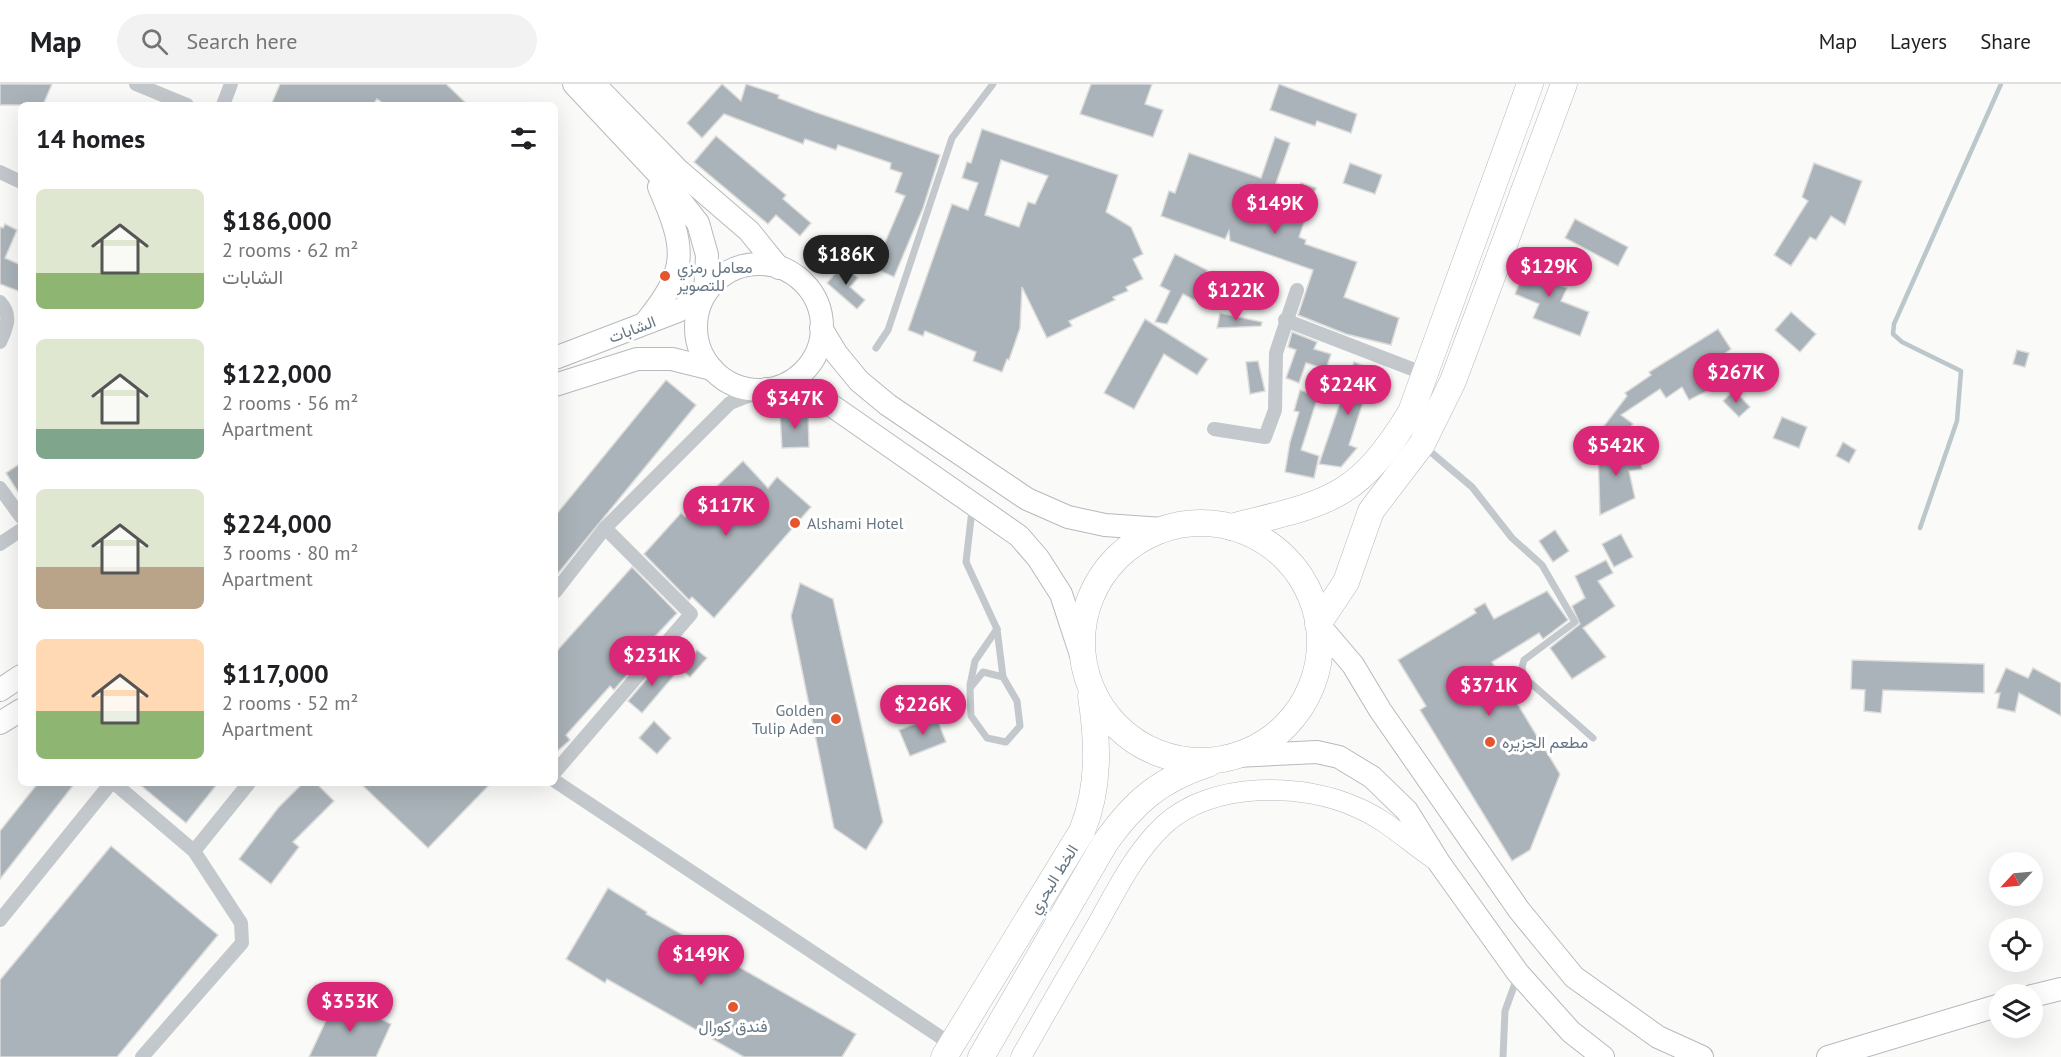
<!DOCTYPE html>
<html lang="en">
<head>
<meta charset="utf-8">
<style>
	:root { --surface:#fff; --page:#f2f2f2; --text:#202124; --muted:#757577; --line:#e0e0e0; --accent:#db2777 }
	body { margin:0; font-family:"PT Sans",Vazirmatn,sans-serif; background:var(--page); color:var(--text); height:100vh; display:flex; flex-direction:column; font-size:22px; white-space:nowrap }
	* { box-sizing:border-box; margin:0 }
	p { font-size:20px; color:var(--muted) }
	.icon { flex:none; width:33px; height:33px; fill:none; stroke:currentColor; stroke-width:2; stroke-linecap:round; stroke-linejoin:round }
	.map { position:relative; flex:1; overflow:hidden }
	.drawer { position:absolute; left:18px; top:18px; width:540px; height:684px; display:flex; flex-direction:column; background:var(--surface); border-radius:9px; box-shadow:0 6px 24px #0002 }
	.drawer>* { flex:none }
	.needle { width:39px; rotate:244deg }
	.fabs { position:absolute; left:1989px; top:768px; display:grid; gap:12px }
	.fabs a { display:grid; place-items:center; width:54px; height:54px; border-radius:50%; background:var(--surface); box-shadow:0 6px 24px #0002; font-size:30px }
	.price { position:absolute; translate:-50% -51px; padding:0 14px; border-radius:21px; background:var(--accent); color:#fff; font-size:20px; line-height:39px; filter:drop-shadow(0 2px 3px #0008) }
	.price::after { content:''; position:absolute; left:50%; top:36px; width:18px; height:14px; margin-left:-9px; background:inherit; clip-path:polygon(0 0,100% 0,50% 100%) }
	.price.on { background:#222; color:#fff }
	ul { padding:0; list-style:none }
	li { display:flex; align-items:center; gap:18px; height:150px; padding:0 18px }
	li span { display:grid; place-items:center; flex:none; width:168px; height:120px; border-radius:9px; color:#555 }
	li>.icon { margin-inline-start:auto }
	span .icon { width:72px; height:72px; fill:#fffc; stroke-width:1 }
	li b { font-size:26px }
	h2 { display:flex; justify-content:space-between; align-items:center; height:72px; padding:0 18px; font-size:26px }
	header { display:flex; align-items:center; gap:36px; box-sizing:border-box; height:84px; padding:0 30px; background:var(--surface); border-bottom:2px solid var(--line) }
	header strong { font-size:28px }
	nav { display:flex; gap:33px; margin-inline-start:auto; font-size:21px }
	.search { width:420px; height:54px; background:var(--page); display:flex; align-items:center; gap:15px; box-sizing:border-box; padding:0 21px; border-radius:33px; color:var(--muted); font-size:22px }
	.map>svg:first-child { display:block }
</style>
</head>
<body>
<header>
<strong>Map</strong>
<div class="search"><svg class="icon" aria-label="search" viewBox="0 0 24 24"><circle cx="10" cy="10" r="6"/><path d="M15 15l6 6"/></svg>Search here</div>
<nav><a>Map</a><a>Layers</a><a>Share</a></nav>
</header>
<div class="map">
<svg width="2061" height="973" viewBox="0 0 2061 973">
	<rect width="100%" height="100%" fill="#fafaf8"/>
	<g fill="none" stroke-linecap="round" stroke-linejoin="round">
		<!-- stream -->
		<path stroke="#bbc7cb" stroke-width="4.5" d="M 1920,444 L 1957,337 L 1961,287 L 1902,258 L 1893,250 L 1894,240 L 2001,0"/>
	</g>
	<!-- building -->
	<g fill="#aab3b9" stroke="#dcdcda" stroke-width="1.5" fill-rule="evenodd">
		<path d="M 0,0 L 52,0 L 43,21 L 0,21 Z"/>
		<path d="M 280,0 L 446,0 L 468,21 L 385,21 L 377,15 L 373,21 L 271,21 Z"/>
		<path d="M 722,0 L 741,17 L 746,0 L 779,11 L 778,14 L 815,28 L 940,71 L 923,124 L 894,193 L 874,184 L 905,112 L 895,108 L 902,89 L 890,85 L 891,79 L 838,61 L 836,66 L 805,55 L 803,60 L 724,30 L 702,54 L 687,39 Z"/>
		<path d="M 1091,0 L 1152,0 L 1145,20 L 1163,26 L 1153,53 L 1080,30 Z"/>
		<path d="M 1279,0 L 1357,30 L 1351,49 L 1317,37 L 1315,42 L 1270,26 Z"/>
		<path d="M 982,45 L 1118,91 L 1106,128 L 1131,143 L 1143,170 L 1133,175 L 1143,195 L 1126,203 L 1128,207 L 1113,213 L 1115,216 L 1069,237 L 1072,242 L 1047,254 L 1022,203 L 1020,244 L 1009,276 L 1007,275 L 1002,288 L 973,277 L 976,268 L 925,247 L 923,252 L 908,246 L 952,120 L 968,126 L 978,99 L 962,94 L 967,78 L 971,79 ZM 1001,76 L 1048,92 L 1035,120 L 1028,118 L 1019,143 L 985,131 Z"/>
		<path d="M 716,52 L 786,111 L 783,115 L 811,139 L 800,152 L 776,131 L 768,140 L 694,78 Z"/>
		<path d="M 1275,53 L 1290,59 L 1276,99 L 1298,107 L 1301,99 L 1316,104 L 1299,153 L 1306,156 L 1305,160 L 1357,178 L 1344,213 L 1399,234 L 1391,261 L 1346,250 L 1298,231 L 1313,186 L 1230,157 L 1229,147 L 1225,155 L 1161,132 L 1169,107 L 1175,109 L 1189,69 L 1261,94 Z"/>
		<path d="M 1350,79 L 1382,91 L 1375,110 L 1343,99 Z"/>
		<path d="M 1814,79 L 1862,97 L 1845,141 L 1831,132 L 1816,156 L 1810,153 L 1791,182 L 1774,171 L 1808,117 L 1802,113 Z"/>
		<path d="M 1575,135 L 1628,163 L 1618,182 L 1565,154 Z"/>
		<path d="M 5,140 L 17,146 L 5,174 L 21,181 L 21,208 L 0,200 L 0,143 L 3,144 Z"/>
		<path d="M 1532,167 L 1550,174 L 1542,194 L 1567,204 L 1561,217 L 1589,228 L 1580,252 L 1533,234 L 1539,220 L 1515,210 Z"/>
		<path d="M 1175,170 L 1207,186 L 1207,191 L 1194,216 L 1183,210 L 1167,240 L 1155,238 L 1170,207 L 1160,202 Z"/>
		<path d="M 843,181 L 858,194 L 850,203 L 865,216 L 857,225 L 827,199 Z"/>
		<path d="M 1791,228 L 1816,250 L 1800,268 L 1775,246 Z"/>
		<path d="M 1220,229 L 1262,238 L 1261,242 L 1217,244 Z"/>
		<path d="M 1145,235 L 1208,275 L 1197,291 L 1164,270 L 1134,325 L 1104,309 Z"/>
		<path d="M 1718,245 L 1731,265 L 1705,283 L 1715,303 L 1689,316 L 1682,303 L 1666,314 L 1660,305 L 1621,331 L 1633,340 L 1621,355 L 1604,342 L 1627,312 L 1625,309 L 1651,291 L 1649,288 Z"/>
		<path d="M 1292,248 L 1317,258 L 1314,265 L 1331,270 L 1326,285 L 1306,279 L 1299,299 L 1286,294 L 1296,266 L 1288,263 Z"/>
		<path d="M 2017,266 L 2029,269 L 2025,283 L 2013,280 Z"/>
		<path d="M 1258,277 L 1265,307 L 1250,310 L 1246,278 Z"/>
		<path d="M 1354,278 L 1377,287 L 1369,310 L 1366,309 L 1349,361 L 1357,364 L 1341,383 L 1319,380 Z"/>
		<path d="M 666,296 L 696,321 L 555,493 L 555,432 Z"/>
		<path d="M 1300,306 L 1318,312 L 1301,366 L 1319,372 L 1314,394 L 1285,388 L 1290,358 L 1299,328 L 1294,327 Z"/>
		<path d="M 1734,306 L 1750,323 L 1739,333 L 1723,317 Z"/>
		<path d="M 808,328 L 809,363 L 782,364 L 780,329 Z"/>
		<path d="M 1782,333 L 1807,343 L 1799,364 L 1773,354 Z"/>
		<path d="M 1843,358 L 1856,366 L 1849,379 L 1836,372 Z"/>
		<path d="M 1626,361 L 1627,374 L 1640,372 L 1642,385 L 1629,387 L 1635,414 L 1600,431 L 1598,365 Z"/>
		<path d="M 743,377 L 768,404 L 777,393 L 811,423 L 714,534 L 692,513 L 689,516 L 644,470 L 681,429 L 685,433 Z"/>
		<path d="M 21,379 L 21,413 L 6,389 Z"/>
		<path d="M 1555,446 L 1569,467 L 1553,478 L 1539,457 Z"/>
		<path d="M 1621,450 L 1633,473 L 1614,483 L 1602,460 Z"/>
		<path d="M 1606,476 L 1613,489 L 1598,497 L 1615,522 L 1583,544 L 1606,573 L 1572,595 L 1550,564 L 1580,540 L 1572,522 L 1585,514 L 1575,492 Z"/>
		<path d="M 632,483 L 677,529 L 646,562 L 649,565 L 614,606 L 610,602 L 566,651 L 570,656 L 555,669 L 555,569 Z"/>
		<path d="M 800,499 L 833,515 L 883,738 L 866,766 L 834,744 L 791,532 Z"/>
		<path d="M 1547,507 L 1568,536 L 1543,555 L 1539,549 L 1492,578 L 1560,690 L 1530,766 L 1512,777 L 1420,626 L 1426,622 L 1398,576 L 1476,529 L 1474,525 L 1485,519 L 1494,535 Z"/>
		<path d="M 697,566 L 707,574 L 690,593 L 681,585 Z"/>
		<path d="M 1852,576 L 1984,580 L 1984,609 L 1883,606 L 1881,629 L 1864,627 L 1865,606 L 1851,605 Z"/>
		<path d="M 662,577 L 676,589 L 642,629 L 628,617 Z"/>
		<path d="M 2006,584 L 2028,594 L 2033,584 L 2061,599 L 2061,632 L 2019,609 L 2015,628 L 1997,624 L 2000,609 L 1995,609 Z"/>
		<path d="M 936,632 L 946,658 L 910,672 L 899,646 Z"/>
		<path d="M 654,637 L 671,654 L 657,670 L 639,654 Z"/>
		<path d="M 38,699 L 75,699 L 0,795 L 0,747 Z"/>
		<path d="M 138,699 L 218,699 L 186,739 Z"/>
		<path d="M 303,699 L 316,699 L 334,717 L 293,758 L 299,763 L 271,800 L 239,775 L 278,724 Z"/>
		<path d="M 360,699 L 491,699 L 428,764 Z"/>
		<path d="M 111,762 L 218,851 L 117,973 L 0,973 L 0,896 Z"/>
		<path d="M 608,804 L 647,828 L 646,830 L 856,950 L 842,973 L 744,973 L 607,895 L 605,899 L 566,875 Z"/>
		<path d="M 337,913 L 391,940 L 376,973 L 309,973 Z"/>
	</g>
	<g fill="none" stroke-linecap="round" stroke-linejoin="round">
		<!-- secondary casing -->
		<g stroke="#b3babf" stroke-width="21">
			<path id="secondary" d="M 1021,973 C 1046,928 1072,884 1098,839 C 1117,805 1135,768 1164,741 C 1211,697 1303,698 1358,724 C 1387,736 1411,760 1437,777"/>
		</g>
		<!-- primary casing -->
		<g stroke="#b5babe" stroke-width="24">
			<g id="primary">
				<path d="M 595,1 L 677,85 L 749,147 L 779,184"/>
				<circle cx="759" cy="243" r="63"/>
				<path d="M 645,239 C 689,185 686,165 659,103"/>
				<path d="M 821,244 L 836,269 L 859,297 L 888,321 L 1027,415 L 1068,433 L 1105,441 L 1163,445"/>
				<path d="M 555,274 L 678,227 L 705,210 L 707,171 L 698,139 L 665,97 L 574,0"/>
				<path d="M 555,301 L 637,275 L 672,275 L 712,285"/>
				<path d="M 766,305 L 804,308 L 828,319 L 1019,452 L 1038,474 L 1061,510 L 1084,580"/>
				<path d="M 1318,540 L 1353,581 L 1380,626 L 1519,826 L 1574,893 L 1658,953 L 1702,973"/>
				<path d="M 0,606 L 21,592"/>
				<path d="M 0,639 L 21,626"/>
				<path d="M 1236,672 L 1317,668 L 1339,673 L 1372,693 L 1407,727 L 1440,780 L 1518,889 L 1571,948 L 1603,973"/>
				<path d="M 2032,912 L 2061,905"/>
				<path d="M 1828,973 L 2000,921"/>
			</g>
		</g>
		<!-- highway casing -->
		<g stroke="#b4b9bd" stroke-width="27">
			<g id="highway">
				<circle cx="1201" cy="558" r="119"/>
				<path d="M 1231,443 C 1328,418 1356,418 1411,328 L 1530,0"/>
				<path d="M 1318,540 L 1346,498 L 1371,427 L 1422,360 L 1453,297 L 1564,0"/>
				<path d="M 944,973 L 1082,747 C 1100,703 1098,658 1091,612"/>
				<path d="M 981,973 L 1105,759 C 1134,718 1159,696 1208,680"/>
			</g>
		</g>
		<!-- lane -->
		<g stroke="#c3c8cc" stroke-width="7">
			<path d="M 876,264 L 888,246 L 952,54 L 993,0"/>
			<path d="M 1426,364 L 1472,403 L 1512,454 L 1542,481 L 1575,538 L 1524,576 L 1522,583 L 1524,593 L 1593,654"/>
			<path d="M 972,426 L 966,478 L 997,545 L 1003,593"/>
			<path d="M 983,588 L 1003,593 L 1017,617 L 1020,642 L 1006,658 L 987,654 L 971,632 L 970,604 Z"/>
			<path d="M 970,601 L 975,577 L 997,545"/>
			<path d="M 1503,973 L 1505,927 L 1517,894"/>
		</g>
		<!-- street -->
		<g stroke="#c3c8cc" stroke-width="14">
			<path d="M 136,0 L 187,21"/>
			<path d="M 223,21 L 231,0"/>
			<path d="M 0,88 L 21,98"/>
			<path d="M 0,218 C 12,231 7,243 0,258"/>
			<path d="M 1285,236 L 1425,290"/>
			<path d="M 1214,345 L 1265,353 L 1275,326 L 1276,269 L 1297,206"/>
			<path d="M 0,404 L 21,433"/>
			<path d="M 0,460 L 21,446"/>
			<path d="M 555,508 L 605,444 L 730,319 L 766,305"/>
			<path d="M 555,688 L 691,530 L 605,444"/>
			<path d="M 555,697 L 951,960"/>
			<path d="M 114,699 L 194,767 L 241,839 L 242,859 L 142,973"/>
			<path d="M 194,767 L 249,699"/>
			<path d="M 0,836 L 111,699"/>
		</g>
		<!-- secondary -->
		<use href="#secondary" stroke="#fff" stroke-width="20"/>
		<!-- primary -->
		<use href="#primary" stroke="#fff" stroke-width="22"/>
		<!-- highway -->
		<use href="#highway" stroke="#fff" stroke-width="26"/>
	</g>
	<!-- markers -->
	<g fill="#e4572e" stroke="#fff" stroke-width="2">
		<circle cx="665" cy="192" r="6"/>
		<circle cx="795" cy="439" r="6"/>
		<circle cx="836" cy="635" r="6"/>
		<circle cx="1490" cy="658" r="6"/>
		<circle cx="733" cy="923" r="6"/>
	</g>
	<g text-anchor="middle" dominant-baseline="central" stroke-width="6" stroke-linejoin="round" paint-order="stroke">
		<!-- poi labels -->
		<g font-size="16" fill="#657683" stroke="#fff" text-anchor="start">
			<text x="677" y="183">معامل رمزي<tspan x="677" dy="18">للتصوير</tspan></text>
			<text x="807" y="439">Alshami Hotel</text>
			<text x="824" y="626" text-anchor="end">Golden<tspan x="824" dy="18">Tulip Aden</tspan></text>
			<text x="1502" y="658">مطعم الجزيره</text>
			<text x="733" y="942" text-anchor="middle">فندق كورال</text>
		</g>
		<!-- street labels -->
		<g font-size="16" fill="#657683" stroke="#fff">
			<text transform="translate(632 245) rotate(-21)">الشابات</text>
			<text transform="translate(1053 795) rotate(-58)">الخط البحري</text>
		</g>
	</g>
</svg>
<div class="fabs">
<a><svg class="needle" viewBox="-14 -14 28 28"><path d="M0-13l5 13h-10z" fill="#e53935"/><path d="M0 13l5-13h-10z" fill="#757577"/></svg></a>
<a><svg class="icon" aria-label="locate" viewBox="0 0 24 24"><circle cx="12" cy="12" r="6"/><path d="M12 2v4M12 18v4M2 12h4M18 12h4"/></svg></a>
<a><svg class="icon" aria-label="layers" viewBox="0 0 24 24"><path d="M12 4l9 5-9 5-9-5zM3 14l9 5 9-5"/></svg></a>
</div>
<b class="price" style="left:1275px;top:151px">$149K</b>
<b class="price on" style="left:846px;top:202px">$186K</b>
<b class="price" style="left:1549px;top:214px">$129K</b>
<b class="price" style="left:1236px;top:238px">$122K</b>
<b class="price" style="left:1736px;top:320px">$267K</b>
<b class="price" style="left:1348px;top:332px">$224K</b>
<b class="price" style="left:795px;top:346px">$347K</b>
<b class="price" style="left:1616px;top:393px">$542K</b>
<b class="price" style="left:726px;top:453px">$117K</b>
<b class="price" style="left:652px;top:603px">$231K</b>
<b class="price" style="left:1489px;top:633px">$371K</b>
<b class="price" style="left:923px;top:652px">$226K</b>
<b class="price" style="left:701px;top:902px">$149K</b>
<b class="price" style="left:350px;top:949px">$353K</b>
<section class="drawer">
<h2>14 homes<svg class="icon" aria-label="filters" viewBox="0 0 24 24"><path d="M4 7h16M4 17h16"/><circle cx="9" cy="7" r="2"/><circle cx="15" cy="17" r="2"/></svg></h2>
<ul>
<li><span style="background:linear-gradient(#dfe7d0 70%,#8fb573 0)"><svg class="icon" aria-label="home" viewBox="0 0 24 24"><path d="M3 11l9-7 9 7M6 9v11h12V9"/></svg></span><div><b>$186,000</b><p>2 rooms · 62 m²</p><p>الشابات</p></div></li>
<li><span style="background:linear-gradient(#dfe7d0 75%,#7fa58c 0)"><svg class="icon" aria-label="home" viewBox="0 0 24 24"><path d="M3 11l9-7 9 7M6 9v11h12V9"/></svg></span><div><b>$122,000</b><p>2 rooms · 56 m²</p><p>Apartment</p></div></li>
<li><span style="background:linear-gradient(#dfe7d0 65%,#b9a48a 0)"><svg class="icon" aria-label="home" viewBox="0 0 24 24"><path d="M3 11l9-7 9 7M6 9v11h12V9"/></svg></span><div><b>$224,000</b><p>3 rooms · 80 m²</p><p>Apartment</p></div></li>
<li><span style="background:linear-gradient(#ffd9b3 60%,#8fb573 0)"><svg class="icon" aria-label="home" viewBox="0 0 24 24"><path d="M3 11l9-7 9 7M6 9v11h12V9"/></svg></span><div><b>$117,000</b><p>2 rooms · 52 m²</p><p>Apartment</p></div></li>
</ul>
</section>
</div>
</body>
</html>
